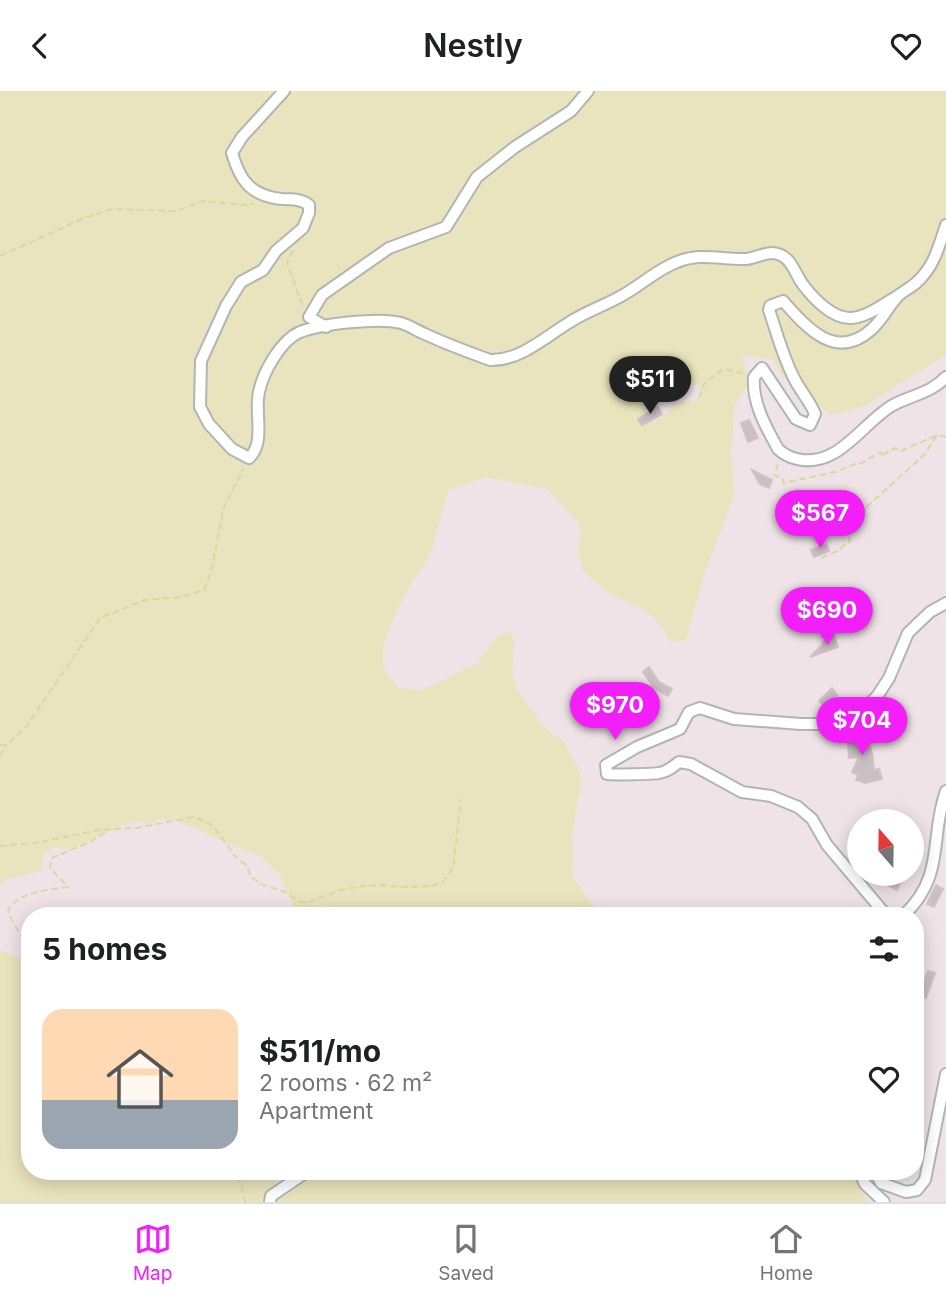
<!DOCTYPE html>
<html lang="en">
<head>
<meta charset="utf-8">
<style>
	:root { --surface:#fff; --page:#f2f2f2; --text:#202124; --muted:#757577; --line:#e0e0e0; --accent:#f21ff9 }
	body { margin:0; font-family:Inter,sans-serif; background:var(--page); color:var(--text); height:100vh; display:flex; flex-direction:column; font-size:26px; white-space:nowrap }
	* { box-sizing:border-box; margin:0 }
	p { font-size:23px; color:var(--muted) }
	.icon { flex:none; width:38px; height:38px; fill:none; stroke:currentColor; stroke-width:2; stroke-linecap:round; stroke-linejoin:round }
	.map { position:relative; flex:1; overflow:hidden }
	.side { position:absolute; left:21px; top:816px; width:903px; height:273px; display:flex; flex-direction:column; background:var(--surface); border-radius:28px; box-shadow:0 4px 18px #0003 }
	.side>* { flex:none }
	.needle { width:46px; rotate:340deg }
	.buttons { position:absolute; left:847px; top:718px; display:grid; gap:14px }
	.buttons a { display:grid; place-items:center; width:77px; height:77px; border-radius:50%; background:var(--surface); box-shadow:0 4px 18px #0003; font-size:35px }
	.price { position:absolute; translate:-50% -60px; padding:0 16px; border-radius:24px; background:var(--accent); color:#fff; font-size:23px; line-height:46px; filter:drop-shadow(0 2px 4px #0008) }
	.price::after { content:''; position:absolute; left:50%; top:42px; width:21px; height:16px; margin-left:-10px; background:inherit; clip-path:polygon(0 0,100% 0,50% 100%) }
	.price.current { background:#222; color:#fff }
	ul { padding:0; list-style:none }
	li { display:flex; align-items:center; gap:21px; height:175px; padding:0 21px }
	li+li { border-top:2px solid var(--line) }
	li span { display:grid; place-items:center; flex:none; width:196px; height:140px; border-radius:21px; color:#555 }
	li>.icon { margin-inline-start:auto }
	span .icon { width:84px; height:84px; fill:#fffc; stroke-width:1 }
	li b { font-size:30px }
	h2 { display:flex; justify-content:space-between; align-items:center; height:84px; padding:0 21px; font-size:30px }
	header { display:flex; justify-content:space-between; align-items:center; height:91px; padding:0 21px; background:var(--surface); font-size:32px; font-weight:600 }
	.dock { display:flex; justify-content:space-around; align-items:center; height:98px; border-top:2px solid var(--line); background:var(--surface); font-size:19px; color:var(--muted) }
	.dock a { display:grid; justify-items:center; gap:4px }
	.dock .current { color:var(--accent) }
	.map>svg:first-child { display:block }
</style>
</head>
<body>
<header><svg class="icon" aria-label="back" viewBox="0 0 24 24"><path d="M15 5l-7 7 7 7"/></svg>Nestly<svg class="icon" aria-label="heart" viewBox="0 0 24 24"><path d="M12 20l-8-8c-3-5 5-10 8-4 3-6 11-1 8 4z"/></svg></header>
<div class="map">
<svg width="946" height="1111" viewBox="0 0 946 1111">
	<rect width="100%" height="100%" fill="#efe3e7"/>
	<!-- green -->
	<g fill="#e9e4bd" fill-rule="evenodd">
		<path d="M 0,0 L 946,0 L 946,264 L 863,316 L 831,324 L 782,285 L 773,269 L 743,264 L 748,294 L 735,314 L 731,361 L 734,405 L 706,478 L 686,549 L 671,551 L 659,532 L 648,521 L 607,501 L 583,479 L 578,459 L 581,444 L 578,432 L 548,398 L 486,386 L 449,399 L 430,464 L 402,508 L 384,552 L 383,572 L 388,585 L 398,596 L 420,600 L 479,571 L 497,545 L 511,541 L 514,551 L 512,580 L 517,599 L 543,635 L 563,650 L 580,681 L 580,700 L 572,741 L 573,786 L 591,813 L 603,819 L 606,824 L 297,824 L 279,783 L 263,767 L 177,730 L 160,727 L 152,733 L 138,730 L 130,732 L 70,758 L 55,757 L 43,762 L 42,780 L 6,789 L 0,794 ZM 698,293 L 702,308 L 677,313 L 654,332 L 646,320 L 673,298 Z"/>
		<path d="M 0,859 L 30,872 L 30,1080 L 250,1080 L 279,1092 L 294,1080 L 857,1080 C 857,1093 860,1103 870,1111 L 0,1111 Z"/>
	</g>
	<!-- building -->
	<g fill="#cac0c4" stroke="#d4c0c9" stroke-width="2">
		<path d="M 658,316 L 662,323 L 642,334 L 638,328 Z"/>
		<path d="M 749,329 L 758,347 L 748,351 L 741,332 Z"/>
		<path d="M 752,379 L 772,389 L 769,397 L 760,393 Z"/>
		<path d="M 826,453 L 829,460 L 814,466 L 811,459 Z"/>
		<path d="M 834,546 L 838,556 L 810,566 L 823,553 L 823,551 Z"/>
		<path d="M 649,576 L 659,591 L 672,598 L 668,605 L 654,597 L 643,581 Z"/>
		<path d="M 832,597 L 837,604 L 825,616 L 819,610 Z"/>
		<path d="M 843,640 L 856,644 L 865,641 L 872,662 L 874,679 L 879,678 L 882,688 L 865,692 L 856,689 L 858,684 L 852,681 L 859,666 L 849,667 L 848,652 L 840,649 Z"/>
		<path d="M 893,782 L 905,782 L 897,799 L 887,794 Z"/>
		<path d="M 936,794 L 943,798 L 934,816 L 927,813 Z"/>
		<path d="M 928,880 L 935,882 L 926,907 L 919,904 Z"/>
	</g>
	<g fill="none" stroke-linecap="round" stroke-linejoin="round">
		<!-- minor casing -->
		<g stroke="#afb7b3" stroke-width="14">
			<g id="minor">
				<path d="M 284,0 L 242,46 L 232,62 C 240,90 251,105 282,108 C 292,108 301,108 309,114 L 309,122 L 303,137 L 276,160 L 263,179 L 241,191 L 226,215 L 201,270 L 200,316 L 209,333 L 232,358 L 249,367 C 266,351 254,322 259,301 C 263,281 281,249 300,241 C 321,233 379,226 401,232 C 409,234 417,240 425,243 C 446,253 468,261 490,269 C 520,270 545,246 570,231 C 587,220 606,214 623,204 C 641,194 658,178 677,171 C 700,161 723,169 746,168 C 755,167 764,162 772,162 C 792,163 794,183 804,195 C 814,208 833,228 851,227 C 868,226 885,212 899,204"/>
				<path d="M 946,134 C 939,155 934,176 917,191 C 912,196 905,199 899,204 C 889,214 883,228 872,238 C 836,271 807,237 783,210 L 770,215 L 769,219 C 777,242 783,267 795,289 C 801,301 810,310 815,323 L 810,334 L 796,328 L 762,277 L 754,286 C 752,312 766,336 778,358 C 784,364 789,366 797,368 C 838,378 862,332 893,314 C 912,304 931,302 946,286"/>
				<path d="M 326,236 L 309,226 L 322,204 L 389,157 L 446,136 L 477,86 L 515,56 L 571,20 L 588,0"/>
				<path d="M 886,824 L 827,754 L 812,728 L 798,716 L 771,705 L 742,701 L 691,673 L 679,671 C 673,676 667,681 659,682 C 654,683 611,684 607,683 L 606,674 L 637,656 L 680,638 L 689,621 L 700,617 L 734,628 L 801,633 L 825,633 L 859,624 L 878,604 L 889,587 L 908,542 L 930,521 L 946,512"/>
				<path d="M 904,824 C 946,784 929,747 946,700"/>
				<path d="M 863,1080 L 861,1084 L 865,1093 L 884,1111"/>
				<path d="M 875,1080 L 881,1092 L 906,1101 L 917,1099 L 925,1089 L 946,983"/>
				<path d="M 270,1111 L 271,1105 L 308,1080"/>
			</g>
		</g>
		<!-- path -->
		<g stroke="#d3dc9f" stroke-width="2" stroke-dasharray="7 3.5" stroke-linecap="butt">
			<path d="M 293,159 L 287,172 L 303,216"/>
			<path d="M 0,165 L 82,128 L 112,118 L 176,120 L 203,110 L 247,114 L 253,112"/>
			<path d="M 699,307 L 705,291 L 724,278 L 746,283"/>
			<path d="M 778,373 L 774,384 L 783,388 L 783,392 L 835,381 L 855,373 L 858,374 L 881,361 L 880,365 L 895,357 L 900,360 L 938,344 L 946,346"/>
			<path d="M 821,467 L 837,460 L 850,450 L 848,445 L 861,421 L 925,363 L 937,344"/>
			<path d="M 0,654 L 7,654 L 26,636 L 100,527 L 145,509 L 181,506 L 204,499 L 211,481 L 224,416 L 244,377"/>
			<path d="M 0,665 L 6,655"/>
			<path d="M 0,755 L 35,752 L 99,739 L 136,737 L 193,726 L 205,730 L 215,737 L 234,764 L 247,775 L 251,786 L 261,793 L 285,801 L 300,811 L 311,810 L 341,799 L 363,795 L 383,794 L 400,796 L 432,795 L 443,791 L 453,777 L 461,708"/>
			<path d="M 30,858 L 12,830 L 8,819 C 20,800 48,799 68,796 L 50,777 L 52,767 L 90,751 L 106,741"/>
			<path d="M 146,1080 L 162,1086 L 183,1080"/>
			<path d="M 228,1080 L 241,1092 L 245,1111"/>
		</g>
		<!-- minor -->
		<use href="#minor" stroke="#fff" stroke-width="10"/>
	</g>
</svg>
<div class="buttons">
<a><svg class="needle" viewBox="-14 -14 28 28"><path d="M0-13l5 13h-10z" fill="#e53935"/><path d="M0 13l5-13h-10z" fill="#757577"/></svg></a>
</div>
<b class="price current" style="left:650px;top:325px">$511</b>
<b class="price" style="left:820px;top:459px">$567</b>
<b class="price" style="left:827px;top:556px">$690</b>
<b class="price" style="left:615px;top:651px">$970</b>
<b class="price" style="left:862px;top:666px">$704</b>
<section class="side">
<h2>5 homes<svg class="icon" aria-label="filters" viewBox="0 0 24 24"><path d="M4 7h16M4 17h16"/><circle cx="9" cy="7" r="2"/><circle cx="15" cy="17" r="2"/></svg></h2>
<ul>
<li><span style="background:linear-gradient(#ffd9b3 65%,#9aa5b1 0)"><svg class="icon" aria-label="home" viewBox="0 0 24 24"><path d="M3 11l9-7 9 7M6 9v11h12V9"/></svg></span><div><b>$511/mo</b><p>2 rooms · 62 m²</p><p>Apartment</p></div><svg class="icon" aria-label="heart" viewBox="0 0 24 24"><path d="M12 20l-8-8c-3-5 5-10 8-4 3-6 11-1 8 4z"/></svg></li>
</ul>
</section>
</div>
<nav class="dock">
<a class="current"><svg class="icon" aria-label="map" viewBox="0 0 24 24"><path d="M3 6l6-2 6 2 6-2v14l-6 2-6-2-6 2zM9 4v14M15 6v14"/></svg>Map</a>
<a><svg class="icon" aria-label="saved" viewBox="0 0 24 24"><path d="M7 4h10v16l-5-4-5 4z"/></svg>Saved</a>
<a><svg class="icon" aria-label="home" viewBox="0 0 24 24"><path d="M3 11l9-7 9 7M6 9v11h12V9"/></svg>Home</a>
</nav>
</body>
</html>
